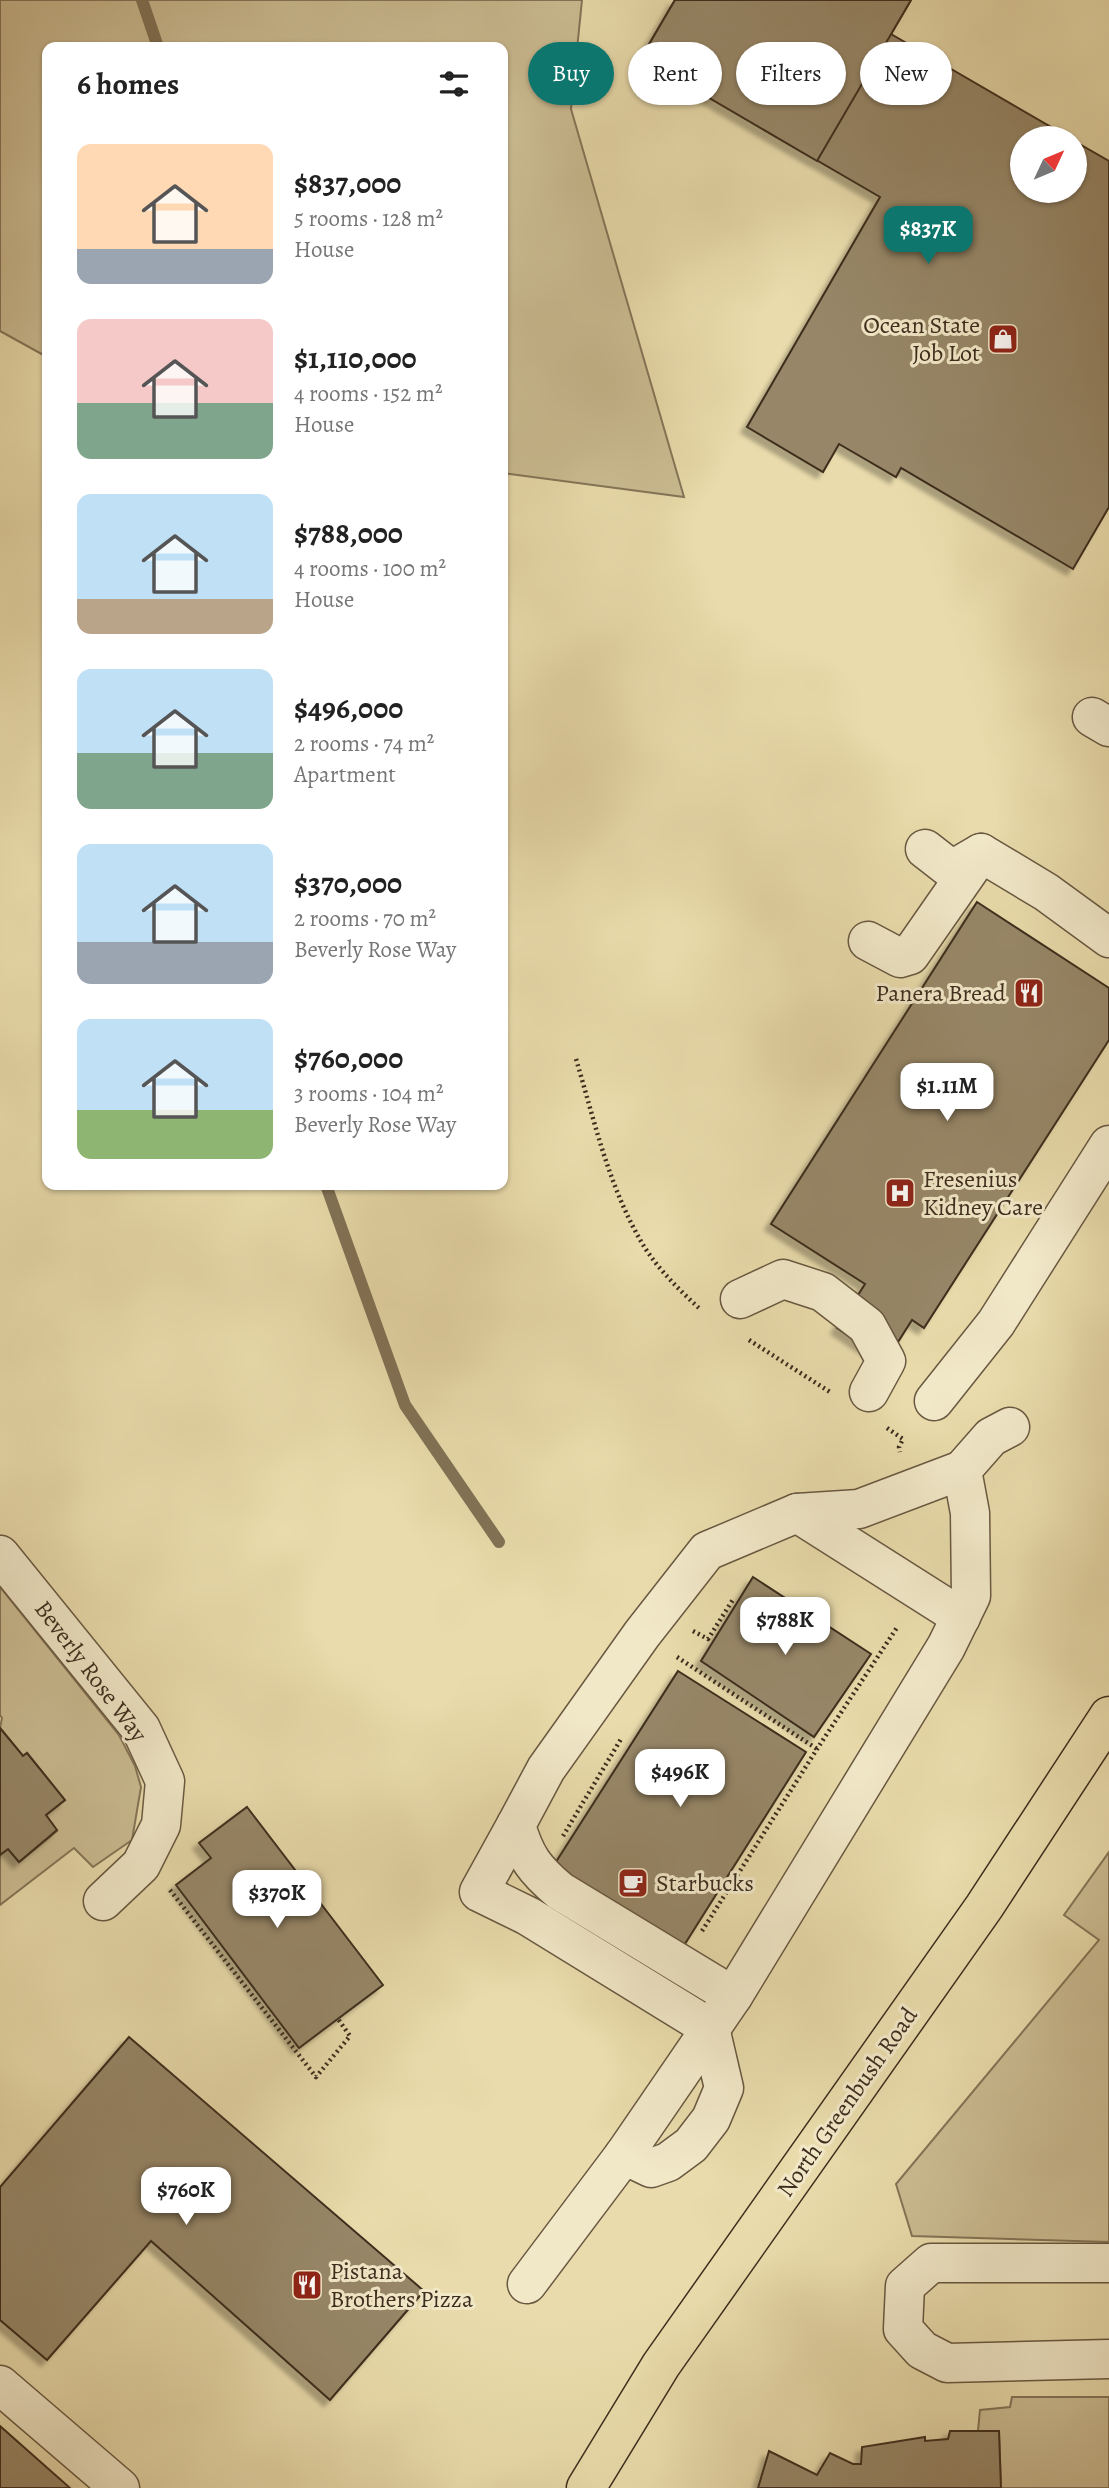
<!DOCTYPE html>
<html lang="en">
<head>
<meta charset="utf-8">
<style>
	:root { --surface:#fff; --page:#f6f6f6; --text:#222; --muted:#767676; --accent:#0f766e }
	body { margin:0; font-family:Alegreya,serif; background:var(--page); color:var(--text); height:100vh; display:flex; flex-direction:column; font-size:26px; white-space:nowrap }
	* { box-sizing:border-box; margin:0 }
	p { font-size:23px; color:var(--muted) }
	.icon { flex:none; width:38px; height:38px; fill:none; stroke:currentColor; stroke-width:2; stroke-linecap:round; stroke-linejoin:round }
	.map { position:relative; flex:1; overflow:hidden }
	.side { position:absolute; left:42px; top:42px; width:466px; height:1148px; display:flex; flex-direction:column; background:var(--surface); border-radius:14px; box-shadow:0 2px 5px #0004 }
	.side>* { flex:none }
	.top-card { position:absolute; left:528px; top:42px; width:474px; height:63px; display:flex; gap:14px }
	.needle { width:46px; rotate:46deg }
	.fabs { position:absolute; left:1010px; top:126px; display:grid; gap:14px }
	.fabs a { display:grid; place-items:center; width:77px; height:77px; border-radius:50%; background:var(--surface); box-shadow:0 2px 5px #0004; font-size:35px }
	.price { position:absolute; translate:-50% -60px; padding:0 16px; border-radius:14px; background:#fff; color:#222; font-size:23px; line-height:46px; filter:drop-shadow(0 2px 4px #0008) }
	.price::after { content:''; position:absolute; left:50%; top:42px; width:21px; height:16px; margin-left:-10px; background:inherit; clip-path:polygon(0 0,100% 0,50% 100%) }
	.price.active { background:var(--accent); color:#fff }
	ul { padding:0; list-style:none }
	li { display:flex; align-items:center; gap:21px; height:175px; padding:0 35px }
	li span { display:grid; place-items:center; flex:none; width:196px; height:140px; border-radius:14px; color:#555 }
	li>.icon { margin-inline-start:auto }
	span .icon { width:84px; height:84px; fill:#fffc; stroke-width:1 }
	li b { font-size:30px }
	h2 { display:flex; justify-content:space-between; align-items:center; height:84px; padding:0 35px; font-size:30px }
	.pill { padding:0 24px; border-radius:32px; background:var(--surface); box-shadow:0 2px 5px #0004; font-size:24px; line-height:63px }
	.pill.active { background:var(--accent); color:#fff }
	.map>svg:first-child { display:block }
</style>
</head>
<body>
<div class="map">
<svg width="1109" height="2488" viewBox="0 0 1109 2488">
	<defs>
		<filter id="shadow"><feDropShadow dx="-6" dy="6" stdDeviation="2" flood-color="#0004"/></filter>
	</defs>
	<rect width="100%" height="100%" fill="#e9dbab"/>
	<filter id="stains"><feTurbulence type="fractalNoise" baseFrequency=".00286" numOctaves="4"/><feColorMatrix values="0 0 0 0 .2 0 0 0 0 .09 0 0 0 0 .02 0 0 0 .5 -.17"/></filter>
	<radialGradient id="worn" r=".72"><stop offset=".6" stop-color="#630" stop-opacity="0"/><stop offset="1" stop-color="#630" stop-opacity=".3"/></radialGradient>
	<!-- green -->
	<g fill="#ccbd93" stroke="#857558" stroke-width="2">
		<path d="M 0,0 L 582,0 L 571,109 L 684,497 L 502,473 L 502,47 L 47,47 L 47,357 L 0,331 Z"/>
		<path d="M 0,1587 L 119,1735 L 135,1766 L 141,1787 L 132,1840 L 93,1867 L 74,1848 L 0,1905 L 0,1855 L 8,1849 L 19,1862 L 57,1831 L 46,1815 L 65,1800 L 27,1753 L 23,1756 L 0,1728 L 2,1718 L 0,1715 Z"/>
		<path d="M 1109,1852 L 1109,2242 L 912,2236 L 896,2184 L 1099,1940 L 1064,1915 Z"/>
		<path d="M 1012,2397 L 1109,2397 L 1109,2488 L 1001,2488 L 999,2431 L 978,2431 L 980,2410 L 1010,2407 Z"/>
	</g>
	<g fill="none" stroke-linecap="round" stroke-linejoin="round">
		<!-- stream -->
		<g stroke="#827256" stroke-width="12">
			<path d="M 142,0 L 158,47"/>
			<path d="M 326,1185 L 405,1405 L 499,1542"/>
		</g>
	</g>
	<!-- building -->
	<g fill="#978767" stroke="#3e2d1e" stroke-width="2" filter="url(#shadow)">
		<path d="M 675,0 L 911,0 L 891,34 L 1070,138 L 1022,138 L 1022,191 L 1074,191 L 1074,141 L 1109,161 L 1109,507 L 1073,569 L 901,468 L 896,477 L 839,444 L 823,472 L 747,427 L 880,197 L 641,58 Z"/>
		<path d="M 675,0 L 911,0 L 817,161 L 641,58 Z"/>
		<path d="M 977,902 L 1109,988 L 1109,1040 L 924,1328 L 912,1320 L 886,1361 L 837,1328 L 865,1284 L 771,1224 Z"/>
		<path d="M 753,1577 L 871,1654 L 814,1737 L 701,1661 Z"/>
		<path d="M 678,1671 L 806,1752 L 683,1947 L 554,1865 Z"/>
		<path d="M 0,1728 L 23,1756 L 27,1753 L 65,1800 L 46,1815 L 57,1830 L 19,1862 L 8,1849 L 0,1855 Z"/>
		<path d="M 247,1807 L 383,1985 L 299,2048 L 176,1885 L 211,1858 L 199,1843 Z"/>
		<path d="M 129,2037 L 424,2291 L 330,2400 L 151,2241 L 47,2360 L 0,2320 L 0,2187 Z"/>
		<path d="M 0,2426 L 70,2488 L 0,2488 Z"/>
		<path d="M 950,2431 L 999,2431 L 1001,2488 L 758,2488 L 769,2451 L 817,2475 L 830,2453 L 853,2464 L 861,2464 L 862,2447 L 925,2437 L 925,2441 L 948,2439 Z"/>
	</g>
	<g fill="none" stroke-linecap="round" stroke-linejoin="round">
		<!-- minor casing -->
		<g stroke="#695841" stroke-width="41">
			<g id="minor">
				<path d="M 1092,717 L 1109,727"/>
				<path d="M 925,849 L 952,870 L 981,853"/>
				<path d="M 868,941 L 900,958 L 910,955 L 981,853 L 1046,892 L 1109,938"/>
				<path d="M 740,1299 L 783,1279 L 823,1292 L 867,1326 L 886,1361 L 869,1392"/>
				<path d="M 934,1401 L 996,1323 L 1109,1145"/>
				<path d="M 797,1513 L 961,1617"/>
				<path d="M 0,1555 L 141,1729 L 165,1781 L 161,1825 L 141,1865 L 103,1901"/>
				<path d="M 516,1825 L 479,1892 L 528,1916 L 710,2028 L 724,2088 L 711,2119 L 691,2145 L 668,2162 L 651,2168 L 624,2155"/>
				<path d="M 733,1996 L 560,1891 C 535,1870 525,1857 516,1825 L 546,1769 L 642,1634 L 707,1551 L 797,1513 L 859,1509 L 962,1470"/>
				<path d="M 1109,2263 L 931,2263 L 905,2286 L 903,2329 L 922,2350 L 947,2363 L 1109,2359"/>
				<path d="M 527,2284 L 624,2155 L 733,1996 L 946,1647 L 971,1596 L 970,1513 L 962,1470 L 991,1437 L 1010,1427"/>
				<path d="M 0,2385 L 120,2488"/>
			</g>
		</g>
		<!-- major casing -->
		<g stroke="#3e2d1e" stroke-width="41">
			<path id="major" d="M 586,2488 L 661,2365 L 984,1907 L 1109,1716"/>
		</g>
		<!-- path -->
		<g stroke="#3e2d1e" stroke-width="4.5" stroke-dasharray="2 3.5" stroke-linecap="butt">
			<path d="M 576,1059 C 594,1119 607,1180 638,1236 C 652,1263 677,1288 700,1309"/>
			<path d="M 749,1340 L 830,1392"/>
			<path d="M 887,1428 L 903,1439 L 899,1447 L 900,1452"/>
			<path d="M 693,1631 L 708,1639 L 734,1598"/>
			<path d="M 677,1657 L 817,1749"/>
			<path d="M 563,1836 L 621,1739"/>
			<path d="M 170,1890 L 316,2077 L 350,2036 L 338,2019"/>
			<path d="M 702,1931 L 817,1749 L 898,1626"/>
		</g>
		<!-- minor -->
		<use href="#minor" stroke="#f1e8c8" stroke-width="38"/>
		<!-- major -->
		<use href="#major" stroke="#e9dbab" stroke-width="38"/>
	</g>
	<!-- icons -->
	<defs>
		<g id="shop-square" transform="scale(1.575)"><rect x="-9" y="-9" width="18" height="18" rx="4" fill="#8f2418" stroke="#f1e8c8"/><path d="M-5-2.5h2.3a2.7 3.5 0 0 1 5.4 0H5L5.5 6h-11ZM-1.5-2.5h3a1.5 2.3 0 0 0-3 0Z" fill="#fff"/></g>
		<g id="restaurant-square" transform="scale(1.575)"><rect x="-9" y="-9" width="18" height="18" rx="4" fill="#8f2418" stroke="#f1e8c8"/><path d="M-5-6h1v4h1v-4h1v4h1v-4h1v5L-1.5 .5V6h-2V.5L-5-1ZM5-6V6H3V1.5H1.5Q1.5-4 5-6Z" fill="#fff"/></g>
		<g id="hospital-square" transform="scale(1.575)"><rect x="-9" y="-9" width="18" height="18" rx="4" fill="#8f2418" stroke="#f1e8c8"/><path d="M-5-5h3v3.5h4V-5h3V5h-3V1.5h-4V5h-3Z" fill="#fff"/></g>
		<g id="cafe-square" transform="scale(1.575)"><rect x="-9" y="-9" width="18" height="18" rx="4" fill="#8f2418" stroke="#f1e8c8"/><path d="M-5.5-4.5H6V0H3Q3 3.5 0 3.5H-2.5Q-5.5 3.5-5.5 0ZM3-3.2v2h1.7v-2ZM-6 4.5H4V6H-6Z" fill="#fff"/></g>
	</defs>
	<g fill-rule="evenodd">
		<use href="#shop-square" x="1003" y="339"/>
		<use href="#restaurant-square" x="1029" y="993"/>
		<use href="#hospital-square" x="900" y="1193"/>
		<use href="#cafe-square" x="633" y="1883"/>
		<use href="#restaurant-square" x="307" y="2285"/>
	</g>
	<g text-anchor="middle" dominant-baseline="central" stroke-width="6" stroke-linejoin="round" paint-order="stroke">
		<!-- poi labels -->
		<g font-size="24" fill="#3e2d1e" stroke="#f1e8c8" text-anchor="start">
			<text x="980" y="325" text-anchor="end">Ocean State<tspan x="980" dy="28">Job Lot</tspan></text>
			<text x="1006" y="993" text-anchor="end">Panera Bread</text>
			<text x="923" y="1179">Fresenius<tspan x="923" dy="28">Kidney Care</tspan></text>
			<text x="656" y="1883">Starbucks</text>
			<text x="330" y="2271">Pistana<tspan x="330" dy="28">Brothers Pizza</tspan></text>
		</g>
		<!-- street labels -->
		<g font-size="24" fill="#3e2d1e" stroke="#f1e8c8">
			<text transform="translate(91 1671) rotate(53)">Beverly Rose Way</text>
			<text transform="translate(847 2102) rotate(-55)">North Greenbush Road</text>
		</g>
	</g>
	<rect width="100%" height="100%" filter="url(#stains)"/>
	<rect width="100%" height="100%" fill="url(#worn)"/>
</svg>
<div class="fabs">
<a><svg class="needle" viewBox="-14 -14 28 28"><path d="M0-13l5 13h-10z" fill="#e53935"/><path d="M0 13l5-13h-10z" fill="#767676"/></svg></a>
</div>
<b class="price active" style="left:928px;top:266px">$837K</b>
<b class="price" style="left:947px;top:1123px">$1.11M</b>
<b class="price" style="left:785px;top:1657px">$788K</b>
<b class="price" style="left:680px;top:1809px">$496K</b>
<b class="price" style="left:277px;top:1930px">$370K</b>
<b class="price" style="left:186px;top:2227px">$760K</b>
<div class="top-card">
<a class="pill active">Buy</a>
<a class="pill">Rent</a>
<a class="pill">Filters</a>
<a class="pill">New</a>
</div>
<section class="side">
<h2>6 homes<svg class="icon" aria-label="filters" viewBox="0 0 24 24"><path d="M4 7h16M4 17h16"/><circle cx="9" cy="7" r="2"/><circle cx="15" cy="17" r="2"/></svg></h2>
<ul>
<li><span style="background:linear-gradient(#ffd9b3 75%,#9aa5b1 0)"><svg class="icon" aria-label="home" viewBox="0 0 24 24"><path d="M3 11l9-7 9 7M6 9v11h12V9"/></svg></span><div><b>$837,000</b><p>5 rooms · 128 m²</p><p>House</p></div></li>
<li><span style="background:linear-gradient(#f6c9c9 60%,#7fa58c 0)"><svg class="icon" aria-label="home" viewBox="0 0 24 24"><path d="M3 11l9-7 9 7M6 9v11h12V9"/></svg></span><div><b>$1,110,000</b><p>4 rooms · 152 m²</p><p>House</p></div></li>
<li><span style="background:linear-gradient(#bfe0f5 75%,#b9a48a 0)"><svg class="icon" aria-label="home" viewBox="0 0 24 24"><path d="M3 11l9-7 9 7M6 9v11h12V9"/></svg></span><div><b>$788,000</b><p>4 rooms · 100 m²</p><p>House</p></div></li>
<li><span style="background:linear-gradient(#bfe0f5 60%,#7fa58c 0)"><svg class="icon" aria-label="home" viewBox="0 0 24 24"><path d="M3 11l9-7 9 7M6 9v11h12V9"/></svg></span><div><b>$496,000</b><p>2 rooms · 74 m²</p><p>Apartment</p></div></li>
<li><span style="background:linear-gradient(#bfe0f5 70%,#9aa5b1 0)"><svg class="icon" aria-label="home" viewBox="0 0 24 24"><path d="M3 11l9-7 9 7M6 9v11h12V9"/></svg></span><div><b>$370,000</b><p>2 rooms · 70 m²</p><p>Beverly Rose Way</p></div></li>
<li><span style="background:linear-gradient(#bfe0f5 65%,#8fb573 0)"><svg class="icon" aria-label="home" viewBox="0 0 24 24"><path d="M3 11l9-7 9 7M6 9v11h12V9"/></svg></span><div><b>$760,000</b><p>3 rooms · 104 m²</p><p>Beverly Rose Way</p></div></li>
</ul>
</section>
</div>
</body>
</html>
